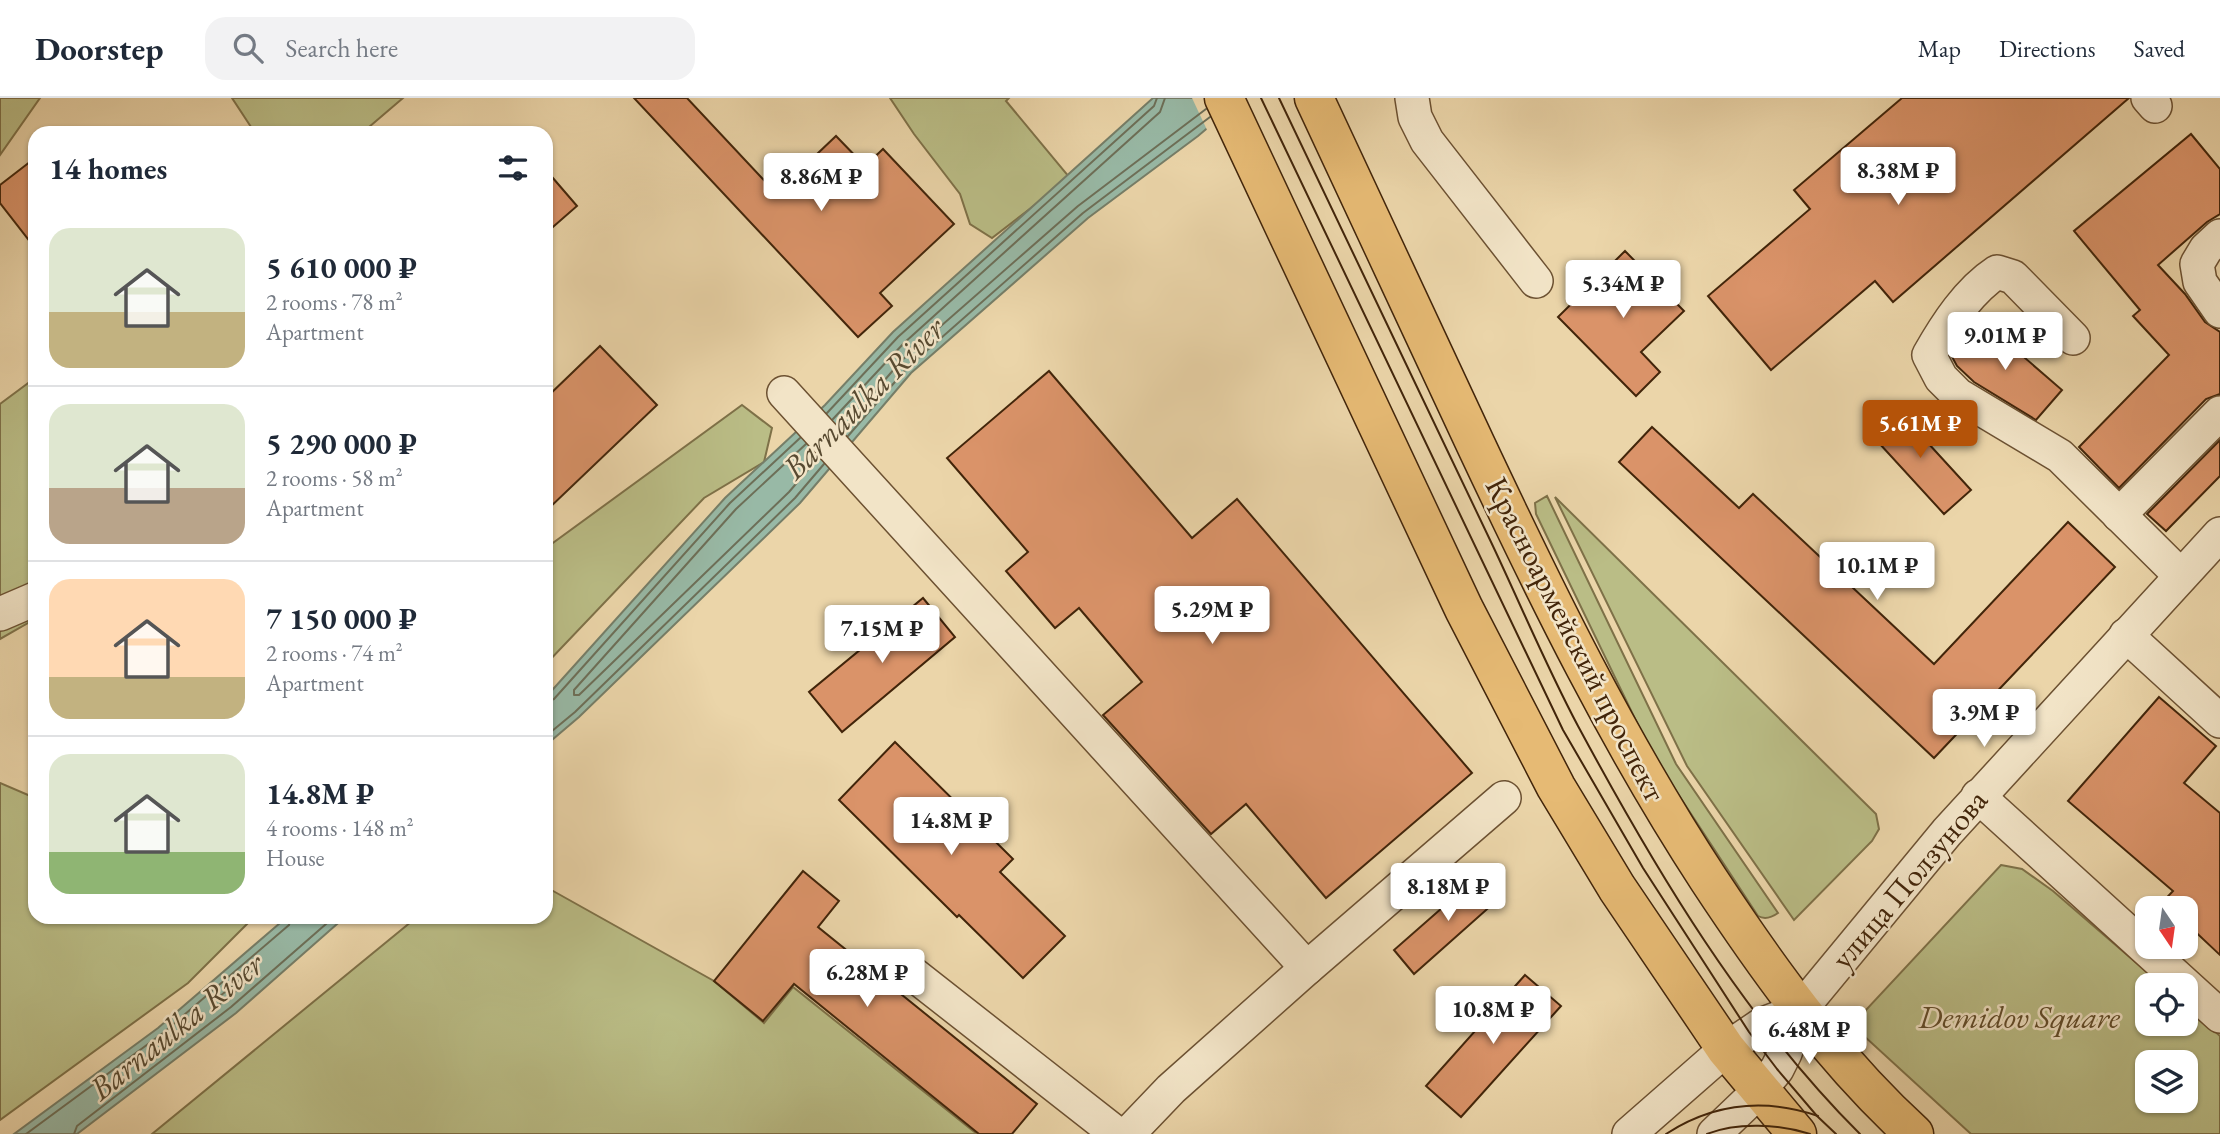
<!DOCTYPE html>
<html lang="en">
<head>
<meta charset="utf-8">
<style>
	:root { --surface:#fff; --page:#f2f2f3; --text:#1f2937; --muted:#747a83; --line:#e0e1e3; --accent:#b45309 }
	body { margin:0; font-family:"EB Garamond",serif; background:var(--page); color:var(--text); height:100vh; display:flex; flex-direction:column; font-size:26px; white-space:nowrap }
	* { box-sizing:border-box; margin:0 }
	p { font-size:23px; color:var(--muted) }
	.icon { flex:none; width:38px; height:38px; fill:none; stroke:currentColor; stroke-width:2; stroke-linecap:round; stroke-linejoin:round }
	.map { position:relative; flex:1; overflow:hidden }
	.panel { position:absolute; left:28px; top:28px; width:525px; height:798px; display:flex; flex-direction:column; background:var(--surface); border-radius:21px; box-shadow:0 2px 5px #0004 }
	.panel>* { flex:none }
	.needle { width:46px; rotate:167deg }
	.fabs { position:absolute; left:2135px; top:798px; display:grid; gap:14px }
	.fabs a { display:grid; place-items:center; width:63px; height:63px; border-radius:14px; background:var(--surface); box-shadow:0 2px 5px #0004; font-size:35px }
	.price { position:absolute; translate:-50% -60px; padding:0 16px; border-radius:7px; background:#fff; color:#222; font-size:23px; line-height:46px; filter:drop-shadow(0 2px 4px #0008) }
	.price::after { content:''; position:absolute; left:50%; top:42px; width:21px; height:16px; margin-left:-10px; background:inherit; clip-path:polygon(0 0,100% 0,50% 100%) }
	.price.selected { background:var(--accent); color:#fff }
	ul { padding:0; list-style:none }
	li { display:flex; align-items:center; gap:21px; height:175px; padding:0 21px }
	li+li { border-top:2px solid var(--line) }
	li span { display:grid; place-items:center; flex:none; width:196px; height:140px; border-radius:21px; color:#555 }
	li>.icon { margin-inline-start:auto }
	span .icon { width:84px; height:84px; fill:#fffc; stroke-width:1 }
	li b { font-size:30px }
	h2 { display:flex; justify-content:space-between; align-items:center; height:84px; padding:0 21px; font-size:30px }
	header { display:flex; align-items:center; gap:42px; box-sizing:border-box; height:98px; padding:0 35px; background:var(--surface); border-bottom:2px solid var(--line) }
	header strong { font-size:33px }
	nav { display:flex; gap:38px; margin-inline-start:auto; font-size:24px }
	.search { width:490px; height:63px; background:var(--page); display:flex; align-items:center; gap:18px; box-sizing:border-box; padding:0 24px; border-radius:21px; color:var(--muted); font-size:26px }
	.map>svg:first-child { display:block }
</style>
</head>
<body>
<header>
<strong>Doorstep</strong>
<div class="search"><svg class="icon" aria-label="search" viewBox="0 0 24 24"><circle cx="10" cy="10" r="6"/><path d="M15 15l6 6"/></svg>Search here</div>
<nav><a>Map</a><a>Directions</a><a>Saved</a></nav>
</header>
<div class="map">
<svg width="2220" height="1036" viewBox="0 0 2220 1036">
	<rect width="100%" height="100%" fill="#ebd5a9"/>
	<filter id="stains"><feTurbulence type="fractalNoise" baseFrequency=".00286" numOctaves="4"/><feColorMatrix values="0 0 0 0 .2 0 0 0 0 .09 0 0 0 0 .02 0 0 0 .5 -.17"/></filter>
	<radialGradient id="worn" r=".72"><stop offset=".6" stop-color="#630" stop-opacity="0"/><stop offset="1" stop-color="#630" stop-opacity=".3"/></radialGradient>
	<!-- green -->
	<g fill="#babd86" stroke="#7e7148" stroke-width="2" fill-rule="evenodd">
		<path d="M 0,0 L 40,0 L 0,57 Z"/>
		<path d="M 232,0 L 403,0 L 362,35 L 255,35 Z"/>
		<path d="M 890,0 L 1009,0 L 1006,3 L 1070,80 L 992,140 L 970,126 L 960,96 L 914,36 Z"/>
		<path d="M 35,280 L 35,521 L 0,541 L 0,306 Z"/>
		<path d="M 742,307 L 772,330 L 764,364 L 704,400 L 546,566 L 546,450 Z"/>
		<path d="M 1547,398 L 1676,666 L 1778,815 C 1771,820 1765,822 1758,818 L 1653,658 L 1536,416 L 1535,405 Z"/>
		<path d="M 1555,399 L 1876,716 L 1879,731 L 1872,743 L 1794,822 L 1687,668 Z"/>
		<path d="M 0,685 L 35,700 L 35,819 L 254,819 L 188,885 L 0,1022 Z"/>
		<path d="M 2001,767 L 2022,771 L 2053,793 L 2162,887 L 2147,887 L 2147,926 L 2186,926 L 2186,907 L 2220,938 L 2220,1036 L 1971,1036 L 1852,927 ZM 2147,964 L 2186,964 L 2186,1003 L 2147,1003 Z"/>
		<path d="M 546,789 L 714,883 L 764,925 L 793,889 L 977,1036 L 152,1036 L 417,819 L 546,819 Z"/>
	</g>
	<!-- water -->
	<g fill="#98b9a6" stroke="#767e68" stroke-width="2">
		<path d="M 1153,0 L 1243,0 L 1198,38 L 1088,120 L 911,275 L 800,405 L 579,619 L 546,647 L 546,599 L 725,400 L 825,307 L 893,234 Z"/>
		<path d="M 287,819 L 345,819 L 236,915 L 77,1036 L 14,1036 L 158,930 Z"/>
	</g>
	<!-- pier -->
	<path fill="#ebd5a9" d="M 1192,0 L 1246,0 L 1208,34 Z"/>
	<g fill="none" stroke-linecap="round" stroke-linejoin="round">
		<!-- shore -->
		<g stroke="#6d6f58" stroke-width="2">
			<path d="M 827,315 L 898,239 L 1154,8 L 1157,0"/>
			<path d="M 833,321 L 904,245 L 1160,14 L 1165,0"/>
			<path d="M 842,332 L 901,263 L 1078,108 L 1206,11"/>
			<path d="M 848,338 L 907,270 L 1083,115 L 1210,19"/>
			<path d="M 806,346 L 736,411 L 574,592 L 574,597 L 579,597 L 789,394 L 818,360"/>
			<path d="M 546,604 L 554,601 L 730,405 L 800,340"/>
			<path d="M 546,638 L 575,614 L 795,400 L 824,366"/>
			<path d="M 254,871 L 256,873 L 255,877 L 219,907 L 215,907 L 215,902 Z"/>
			<path d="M 26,1036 L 163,935 L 289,827 L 291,819"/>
			<path d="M 74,1036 L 77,1028 L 231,909 L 334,819"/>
		</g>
	</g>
	<!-- building -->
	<g fill="#da9369" stroke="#42250a" stroke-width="2">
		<path d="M 634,0 L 687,0 L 776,95 L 836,38 L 865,68 L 883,51 L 954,126 L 880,195 L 892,208 L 858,239 Z"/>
		<path d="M 1902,0 L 2129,0 L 1893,204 L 1875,183 L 1771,272 L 1708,198 L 1810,111 L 1794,92 Z"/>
		<path d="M 2191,36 L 2220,71 L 2220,116 L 2207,124 L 2158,167 L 2185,196 L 2205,224 L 2220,234 L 2220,296 L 2206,301 L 2119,390 L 2079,349 L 2169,257 L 2133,218 L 2140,212 L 2074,133 Z"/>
		<path d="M 35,60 L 35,150 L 0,105 L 0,87 Z"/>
		<path d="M 546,72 L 577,108 L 546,135 Z"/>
		<path d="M 1625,153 L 1684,213 L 1641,254 L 1660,274 L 1636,298 L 1558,219 Z"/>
		<path d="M 1981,222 L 2062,292 L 2036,322 L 1974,284 L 1957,268 L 1951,257 Z"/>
		<path d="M 600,248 L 657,307 L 546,413 L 546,300 Z"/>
		<path d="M 1049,273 L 1192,440 L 1237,401 L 1472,675 L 1326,800 L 1246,706 L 1211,736 L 1103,617 L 1142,584 L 1079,510 L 1055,530 L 1006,473 L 1028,454 L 947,360 Z"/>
		<path d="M 1895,309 L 1971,392 L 1944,416 L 1868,333 Z"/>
		<path d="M 1652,329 L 1739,410 L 1753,396 L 1934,566 L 2068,424 L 2115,469 L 1934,660 L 1619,364 Z"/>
		<path d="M 2220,342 L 2220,378 L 2166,433 L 2147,416 Z"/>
		<path d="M 923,500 L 955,539 L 842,634 L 809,594 Z"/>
		<path d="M 2159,599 L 2216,648 L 2184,685 L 2220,715 L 2220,857 L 2186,825 L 2186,810 L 2157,810 L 2173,793 L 2068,703 Z"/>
		<path d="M 895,644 L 1013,761 L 1000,774 L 1065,838 L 1023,880 L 959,817 L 957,819 L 839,702 Z"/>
		<path d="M 803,773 L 839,803 L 818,829 L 1037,1006 L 1012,1036 L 979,1036 L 794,886 L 763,923 L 714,883 Z"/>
		<path d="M 1483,774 L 1503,797 L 1414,876 L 1394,852 Z"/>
		<path d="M 1525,877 L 1561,908 L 1461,1019 L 1426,988 Z"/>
	</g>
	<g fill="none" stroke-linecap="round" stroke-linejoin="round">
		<!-- minor casing -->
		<g stroke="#6c5132" stroke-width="36">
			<g id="minor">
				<path d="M 1412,0 L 1415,19 L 1427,43 L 1536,183"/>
				<path d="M 2148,0 L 2155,8"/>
				<path d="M 2220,138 L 2206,151 L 2197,166 L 2200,184 L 2220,213"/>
				<path d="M 2073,240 L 2013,179 L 1997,174 C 1968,193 1946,227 1929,257 L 1941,280 L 1958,297 L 2060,358 L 2181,478"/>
				<path d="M 784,295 L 1307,870 L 1504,700"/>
				<path d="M 2119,417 L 2220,315"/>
				<path d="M 0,516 L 35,501"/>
				<path d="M 2126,537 L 2220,623"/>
				<path d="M 1978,698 L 2220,918"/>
				<path d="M 913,876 L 1117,1036"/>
				<path d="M 1128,1036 L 1171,991 L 1307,870"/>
				<path d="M 1629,1036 L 1726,951 L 1763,926 L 1800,912"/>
				<path d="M 1714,1036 L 1759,993 L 1777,971 L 1785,955 L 1800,912 L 1947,734 L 2220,436"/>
			</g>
		</g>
		<!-- major casing -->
		<g stroke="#42250a" stroke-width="41">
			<g id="major">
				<path d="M 1224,0 L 1464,511 L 1556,689 L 1617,790 L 1726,951 L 1797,1036"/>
				<path d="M 1314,0 C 1368,115 1421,230 1475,345 C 1546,496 1618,643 1709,782 C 1769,873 1833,962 1914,1036"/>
			</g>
		</g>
		<!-- minor -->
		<use href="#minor" stroke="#f2e4c7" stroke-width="33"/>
		<!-- major -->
		<use href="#major" stroke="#e6ba74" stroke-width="38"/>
		<!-- tram -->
		<g stroke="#42250a" stroke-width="2">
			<path d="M 1261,0 L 1563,632 L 1643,770 L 1749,934 L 1777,971 L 1817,1018 L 1836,1036"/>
			<path d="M 1279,0 C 1350,148 1420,296 1491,444 C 1520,505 1546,568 1578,628 C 1656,773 1743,919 1860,1036"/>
			<path d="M 1666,1036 C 1714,1005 1765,1000 1818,1018"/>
			<path d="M 1707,1036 C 1737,1024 1779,1026 1810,1036"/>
		</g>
	</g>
	<g text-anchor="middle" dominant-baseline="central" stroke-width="5" stroke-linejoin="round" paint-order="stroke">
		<!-- street labels -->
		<g font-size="32" fill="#42250a" stroke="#f2e4c7">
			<text transform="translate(1576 541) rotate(63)">Красноармейский проспект</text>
			<text transform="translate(1909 781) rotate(-50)">улица Ползунова</text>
		</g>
		<!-- park labels -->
		<g font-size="32" font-style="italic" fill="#604b29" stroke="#f2e4c7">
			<text x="2019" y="919">Demidov Square</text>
		</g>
		<!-- water labels -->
		<g font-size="33" font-style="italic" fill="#584a31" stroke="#f2e4c7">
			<text transform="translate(863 300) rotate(-45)">Barnaulka River</text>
			<text transform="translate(176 928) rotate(-39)">Barnaulka River</text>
		</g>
	</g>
	<rect width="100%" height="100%" filter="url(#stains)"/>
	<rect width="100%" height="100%" fill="url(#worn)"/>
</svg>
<div class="fabs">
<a><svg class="needle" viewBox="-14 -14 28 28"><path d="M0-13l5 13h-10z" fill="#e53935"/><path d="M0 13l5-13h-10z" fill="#747a83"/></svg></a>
<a><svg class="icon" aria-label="locate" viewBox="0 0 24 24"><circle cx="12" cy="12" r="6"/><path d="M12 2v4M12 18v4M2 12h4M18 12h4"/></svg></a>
<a><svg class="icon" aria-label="layers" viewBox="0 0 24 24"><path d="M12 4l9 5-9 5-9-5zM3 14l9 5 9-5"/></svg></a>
</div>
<b class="price" style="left:1898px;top:109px">8.38M ₽</b>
<b class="price" style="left:821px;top:115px">8.86M ₽</b>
<b class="price" style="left:1623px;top:222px">5.34M ₽</b>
<b class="price" style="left:2005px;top:274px">9.01M ₽</b>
<b class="price selected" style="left:1920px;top:362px">5.61M ₽</b>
<b class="price" style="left:1877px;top:504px">10.1M ₽</b>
<b class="price" style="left:1212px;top:548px">5.29M ₽</b>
<b class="price" style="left:882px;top:567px">7.15M ₽</b>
<b class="price" style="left:1984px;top:651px">3.9M ₽</b>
<b class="price" style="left:951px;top:759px">14.8M ₽</b>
<b class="price" style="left:1448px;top:825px">8.18M ₽</b>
<b class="price" style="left:867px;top:911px">6.28M ₽</b>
<b class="price" style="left:1493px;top:948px">10.8M ₽</b>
<b class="price" style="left:1809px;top:968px">6.48M ₽</b>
<section class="panel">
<h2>14 homes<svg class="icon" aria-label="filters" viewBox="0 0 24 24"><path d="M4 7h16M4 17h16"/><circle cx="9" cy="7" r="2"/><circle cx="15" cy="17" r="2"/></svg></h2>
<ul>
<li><span style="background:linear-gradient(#dfe7d0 60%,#c2b280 0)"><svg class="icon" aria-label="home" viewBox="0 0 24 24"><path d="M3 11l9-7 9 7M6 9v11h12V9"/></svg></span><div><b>5 610 000 ₽</b><p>2 rooms · 78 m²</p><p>Apartment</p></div></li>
<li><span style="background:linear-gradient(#dfe7d0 60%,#b9a48a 0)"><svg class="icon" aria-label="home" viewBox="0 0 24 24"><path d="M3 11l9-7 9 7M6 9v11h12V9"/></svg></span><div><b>5 290 000 ₽</b><p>2 rooms · 58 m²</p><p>Apartment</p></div></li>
<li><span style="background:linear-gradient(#ffd9b3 70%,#c2b280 0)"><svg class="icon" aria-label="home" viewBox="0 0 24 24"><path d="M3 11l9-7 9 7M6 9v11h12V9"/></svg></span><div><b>7 150 000 ₽</b><p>2 rooms · 74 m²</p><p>Apartment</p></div></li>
<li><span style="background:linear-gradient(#dfe7d0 70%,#8fb573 0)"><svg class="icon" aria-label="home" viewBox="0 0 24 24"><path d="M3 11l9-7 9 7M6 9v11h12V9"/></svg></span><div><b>14.8M ₽</b><p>4 rooms · 148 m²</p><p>House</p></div></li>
</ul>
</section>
</div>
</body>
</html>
